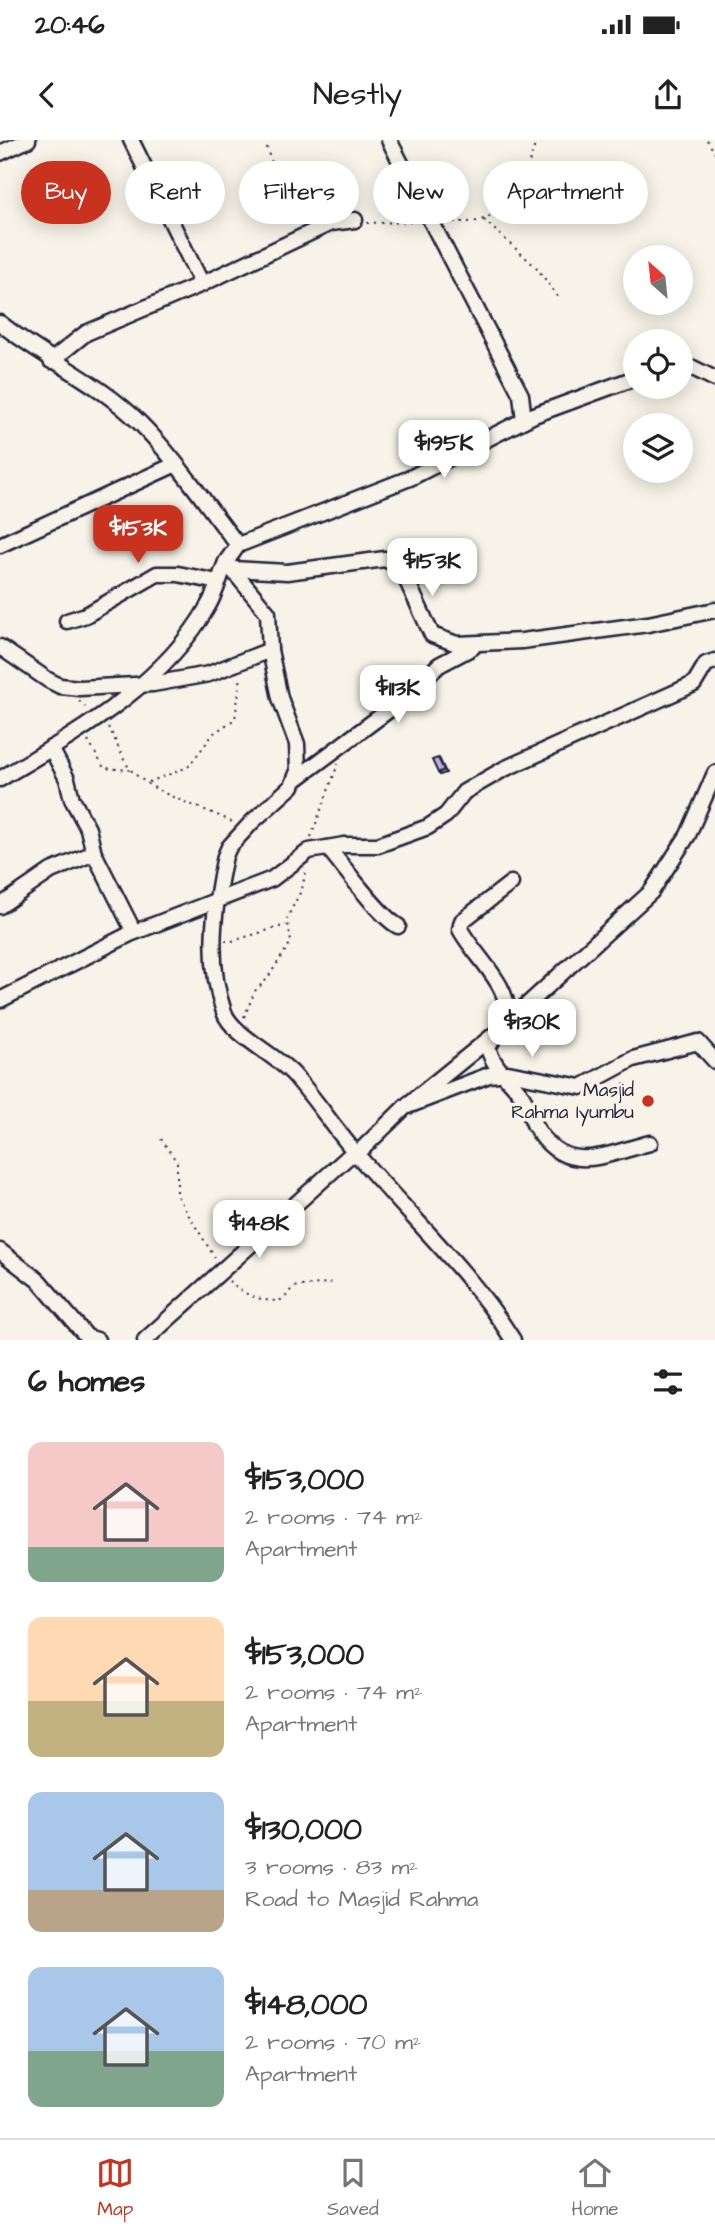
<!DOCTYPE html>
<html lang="en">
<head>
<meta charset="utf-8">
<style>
	:root { --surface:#fff; --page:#f2f2f2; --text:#222; --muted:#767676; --line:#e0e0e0; --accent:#c8321e }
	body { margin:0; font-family:"Architects Daughter",sans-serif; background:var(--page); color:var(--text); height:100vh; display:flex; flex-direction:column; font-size:26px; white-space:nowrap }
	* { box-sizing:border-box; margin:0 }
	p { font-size:23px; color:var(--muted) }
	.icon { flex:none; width:38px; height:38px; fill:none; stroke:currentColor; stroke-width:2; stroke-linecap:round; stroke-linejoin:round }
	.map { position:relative; height:1200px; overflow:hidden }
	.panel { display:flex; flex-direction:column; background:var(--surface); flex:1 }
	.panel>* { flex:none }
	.hud { position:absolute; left:21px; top:21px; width:674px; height:63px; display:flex; gap:14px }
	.needle { width:46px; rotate:333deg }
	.tools { position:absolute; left:623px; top:105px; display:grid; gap:14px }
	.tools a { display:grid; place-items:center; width:70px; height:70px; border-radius:50%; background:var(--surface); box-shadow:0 4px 18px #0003; font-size:35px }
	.price { position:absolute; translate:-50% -60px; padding:0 16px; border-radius:14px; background:#fff; color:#222; font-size:23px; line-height:46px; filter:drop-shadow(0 2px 4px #0008) }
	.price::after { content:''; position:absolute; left:50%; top:42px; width:21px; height:16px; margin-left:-10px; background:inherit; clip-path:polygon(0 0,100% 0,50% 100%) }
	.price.active { background:var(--accent); color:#fff }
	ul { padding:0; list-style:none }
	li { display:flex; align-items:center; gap:21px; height:175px; padding:0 28px }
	li span { display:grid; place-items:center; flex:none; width:196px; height:140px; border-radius:14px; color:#555 }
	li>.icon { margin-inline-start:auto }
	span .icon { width:84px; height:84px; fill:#fffc; stroke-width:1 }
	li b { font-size:30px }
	h2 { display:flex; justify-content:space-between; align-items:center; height:84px; padding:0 28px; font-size:30px }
	.tag { padding:0 24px; border-radius:32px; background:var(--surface); box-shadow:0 4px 18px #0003; font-size:24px; line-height:63px }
	.tag.active { background:var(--accent); color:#fff }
	.status { display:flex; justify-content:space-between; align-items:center; height:49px; padding:0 35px; background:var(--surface); direction:ltr }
	.status svg { height:19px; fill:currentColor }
	header { display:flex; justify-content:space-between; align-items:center; height:91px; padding:0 28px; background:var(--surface); font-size:32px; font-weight:600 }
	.tabs { display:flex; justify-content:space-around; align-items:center; height:98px; border-top:2px solid var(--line); background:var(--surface); font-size:19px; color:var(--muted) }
	.tabs a { display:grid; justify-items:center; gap:4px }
	.tabs .active { color:var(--accent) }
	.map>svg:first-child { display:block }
</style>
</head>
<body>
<div class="status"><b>20:46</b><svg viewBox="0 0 49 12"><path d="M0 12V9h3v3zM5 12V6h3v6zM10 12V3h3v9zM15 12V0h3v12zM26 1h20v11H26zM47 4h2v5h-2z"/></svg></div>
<header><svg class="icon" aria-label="back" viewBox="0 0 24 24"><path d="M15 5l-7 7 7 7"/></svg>Nestly<svg class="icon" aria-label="share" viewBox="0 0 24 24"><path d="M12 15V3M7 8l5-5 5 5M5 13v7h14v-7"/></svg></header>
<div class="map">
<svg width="715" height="1200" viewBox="0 0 715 1200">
	<rect width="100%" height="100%" fill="#f7f3e8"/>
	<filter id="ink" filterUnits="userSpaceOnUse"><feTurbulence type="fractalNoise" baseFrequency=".0143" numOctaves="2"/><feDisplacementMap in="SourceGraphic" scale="14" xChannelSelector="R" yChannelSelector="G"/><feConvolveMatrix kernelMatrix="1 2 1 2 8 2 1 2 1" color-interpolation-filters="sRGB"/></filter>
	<g filter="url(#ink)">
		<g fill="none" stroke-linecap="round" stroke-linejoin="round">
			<!-- minor casing -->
			<g stroke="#22223b" stroke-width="19">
				<g id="minor">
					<path d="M 131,0 L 202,144"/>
					<path d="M 389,0 L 521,255 L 524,280"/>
					<path d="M 0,13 L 28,0"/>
					<path d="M 0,183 C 45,219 100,243 140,283 C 177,320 206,365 238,405 L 226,422 L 268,473 L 270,510 L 280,558 L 297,604 L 298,631 L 292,646 L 252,682 L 229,707 L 225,716 C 214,767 206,821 224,872 C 232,895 275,914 294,935 C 317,961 336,991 360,1018 C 411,1077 471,1133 513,1200"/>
					<path d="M 51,221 L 86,193 L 202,144 L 331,83 L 355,80"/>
					<path d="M 681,227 L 693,228 L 715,239"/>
					<path d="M 0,405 L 174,325"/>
					<path d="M 238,405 L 410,338 L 534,275 L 635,238"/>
					<path d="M 233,429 L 287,432 L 385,419 L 401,428 L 432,495 L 457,504 L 522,501 L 648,484 L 715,470"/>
					<path d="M 67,481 L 86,475 L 157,434 L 178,434 L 218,442"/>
					<path d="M 0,507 L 48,540 L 60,546 L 80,548 L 153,544 L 209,534 L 270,510"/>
					<path d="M 51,608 L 67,639 L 72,659 L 88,689 L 94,713 L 134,792"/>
					<path d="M 0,639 C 75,594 164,545 208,466 C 216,453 220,436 226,422"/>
					<path d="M 296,639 L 401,561 L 439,525 L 473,507"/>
					<path d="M 328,708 C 344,727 380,777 398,786"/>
					<path d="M 511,743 L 462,781 L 460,789 C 473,815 516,850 505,879 C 501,889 493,898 488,908 C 494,929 510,939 522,956 C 528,965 530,976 535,986 C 565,1037 603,1015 650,1003"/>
					<path d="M 0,766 L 51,731 L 94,713"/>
					<path d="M 0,860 L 130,794 L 272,739 L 309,711 L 344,705 L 378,705 L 428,687 L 446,675 L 464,652 L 504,629 L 694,544 L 706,524 L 715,521"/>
					<path d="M 405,967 L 495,894 L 651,752 L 688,695 L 715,633"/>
					<path d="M 357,1014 L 405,967 L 489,935 L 508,933 L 581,947 L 633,919 L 698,902 L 715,921"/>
					<path d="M 0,1111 L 39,1141 L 87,1197 L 97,1200"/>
					<path d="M 145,1200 L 348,1017 L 357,1014"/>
				</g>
			</g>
			<!-- path -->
			<g stroke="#22223b" stroke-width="2" stroke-dasharray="2 5" stroke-linecap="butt">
				<path d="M 267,0 C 264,31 307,62 332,70"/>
				<path d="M 707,0 L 715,13"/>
				<path d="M 484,80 L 537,128 L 558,157"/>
				<path d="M 447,81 C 458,82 470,83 481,80 C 513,69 529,30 536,0"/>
				<path d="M 367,83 L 417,82"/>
				<path d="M 79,561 L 88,569"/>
				<path d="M 108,587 C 117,600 121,619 131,630 C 157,657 200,665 232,682"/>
				<path d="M 88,601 L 104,628 L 130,630"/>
				<path d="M 149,642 L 188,627 L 214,593 L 235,579 L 241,536"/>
				<path d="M 311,697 L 338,624"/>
				<path d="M 225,801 L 232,801 L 286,785"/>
				<path d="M 244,877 L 255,851 L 267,839 L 291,802 L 287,778 L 302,749 L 306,730"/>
				<path d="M 161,999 L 177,1022 L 177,1056 L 215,1118"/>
				<path d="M 229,1141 C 242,1154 266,1165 284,1159 L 293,1147 L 336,1142"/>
			</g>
			<!-- minor -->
			<use href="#minor" stroke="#f7f3e8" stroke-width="14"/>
		</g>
		<!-- wall -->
		<path fill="#a496bf" stroke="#22223b" stroke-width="2" d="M 440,620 L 446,633 L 440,635 L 438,633 Z"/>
		<!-- building -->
		<path fill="#bfaede" stroke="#22223b" stroke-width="2" d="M 438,618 L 444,630 L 438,633 L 432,620 Z"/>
	</g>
	<!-- markers -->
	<circle fill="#c8321e" stroke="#f7f3e8" stroke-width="2.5" cx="648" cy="961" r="7"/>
	<g text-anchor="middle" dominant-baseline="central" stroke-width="7" stroke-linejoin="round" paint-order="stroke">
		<!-- poi labels -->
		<g font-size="19" fill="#22223b" stroke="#f7f3e8" text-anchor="end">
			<text x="634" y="950">Masjid<tspan x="634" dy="22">Rahma Iyumbu</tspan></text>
		</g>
	</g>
</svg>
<div class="tools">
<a><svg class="needle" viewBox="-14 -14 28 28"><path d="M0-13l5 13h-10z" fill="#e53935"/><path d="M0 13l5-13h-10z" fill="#767676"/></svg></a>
<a><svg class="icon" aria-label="locate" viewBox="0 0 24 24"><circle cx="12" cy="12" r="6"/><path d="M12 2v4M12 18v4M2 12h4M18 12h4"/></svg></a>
<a><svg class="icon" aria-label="layers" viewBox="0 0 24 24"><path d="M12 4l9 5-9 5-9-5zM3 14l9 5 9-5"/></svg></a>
</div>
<b class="price" style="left:444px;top:340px">$195K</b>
<b class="price active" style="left:138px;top:425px">$153K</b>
<b class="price" style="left:432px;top:458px">$153K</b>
<b class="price" style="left:398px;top:585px">$113K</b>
<b class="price" style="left:532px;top:919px">$130K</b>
<b class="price" style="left:259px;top:1120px">$148K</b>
<div class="hud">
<a class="tag active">Buy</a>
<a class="tag">Rent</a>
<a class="tag">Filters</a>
<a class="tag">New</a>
<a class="tag">Apartment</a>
</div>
</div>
<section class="panel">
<h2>6 homes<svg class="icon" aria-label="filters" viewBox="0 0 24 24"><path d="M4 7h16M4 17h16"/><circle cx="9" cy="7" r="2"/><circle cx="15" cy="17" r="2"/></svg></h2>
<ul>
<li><span style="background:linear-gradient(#f6c9c9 75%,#7fa58c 0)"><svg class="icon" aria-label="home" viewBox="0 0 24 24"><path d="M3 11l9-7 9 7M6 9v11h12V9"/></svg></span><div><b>$153,000</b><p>2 rooms · 74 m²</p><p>Apartment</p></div></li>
<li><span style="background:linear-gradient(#ffd9b3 60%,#c2b280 0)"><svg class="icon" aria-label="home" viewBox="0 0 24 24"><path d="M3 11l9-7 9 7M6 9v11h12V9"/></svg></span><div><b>$153,000</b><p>2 rooms · 74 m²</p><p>Apartment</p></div></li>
<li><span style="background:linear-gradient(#a9c7e8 70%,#b9a48a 0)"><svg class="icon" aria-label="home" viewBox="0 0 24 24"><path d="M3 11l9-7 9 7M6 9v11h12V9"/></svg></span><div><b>$130,000</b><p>3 rooms · 83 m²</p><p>Road to Masjid Rahma</p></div></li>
<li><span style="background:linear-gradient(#a9c7e8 60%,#7fa58c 0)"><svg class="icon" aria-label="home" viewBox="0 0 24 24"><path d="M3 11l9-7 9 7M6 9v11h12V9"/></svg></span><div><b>$148,000</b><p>2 rooms · 70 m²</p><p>Apartment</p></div></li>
</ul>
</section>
<nav class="tabs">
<a class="active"><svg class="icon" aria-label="map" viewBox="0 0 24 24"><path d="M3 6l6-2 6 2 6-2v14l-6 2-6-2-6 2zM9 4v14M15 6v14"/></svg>Map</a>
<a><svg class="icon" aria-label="saved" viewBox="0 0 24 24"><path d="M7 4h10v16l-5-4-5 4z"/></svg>Saved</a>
<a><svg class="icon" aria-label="home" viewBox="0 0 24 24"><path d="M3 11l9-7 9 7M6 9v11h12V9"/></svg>Home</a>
</nav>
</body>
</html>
